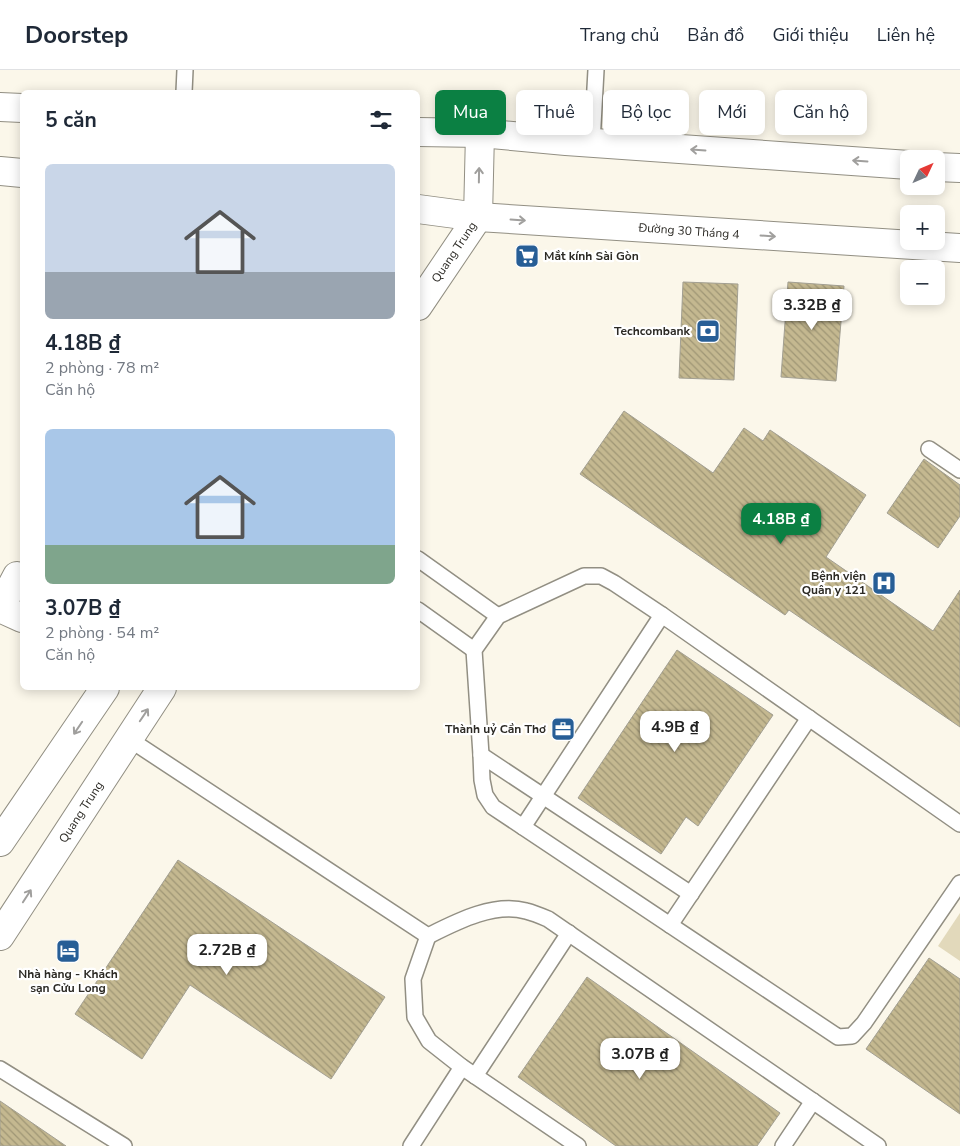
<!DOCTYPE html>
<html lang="vi">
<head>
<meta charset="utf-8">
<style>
	:root { --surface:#fff; --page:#f6f6f7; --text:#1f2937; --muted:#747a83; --line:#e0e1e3; --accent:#0b8043 }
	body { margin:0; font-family:"Nunito Sans",sans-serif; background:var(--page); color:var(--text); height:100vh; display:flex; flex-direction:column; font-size:19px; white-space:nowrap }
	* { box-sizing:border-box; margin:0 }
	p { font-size:16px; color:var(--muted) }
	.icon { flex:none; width:28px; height:28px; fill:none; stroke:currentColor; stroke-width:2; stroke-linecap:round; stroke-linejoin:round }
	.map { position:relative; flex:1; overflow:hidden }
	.details { position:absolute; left:20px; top:20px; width:400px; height:600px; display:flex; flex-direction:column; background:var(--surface); border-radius:8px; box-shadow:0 2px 12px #0003 }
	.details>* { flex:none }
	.hud { position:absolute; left:435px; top:20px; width:450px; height:45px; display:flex; gap:10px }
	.needle { width:32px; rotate:46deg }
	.buttons { position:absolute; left:900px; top:80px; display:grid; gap:10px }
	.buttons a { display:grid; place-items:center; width:45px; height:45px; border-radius:8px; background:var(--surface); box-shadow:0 2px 12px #0003; font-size:25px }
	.price { position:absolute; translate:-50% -42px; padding:0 11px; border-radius:10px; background:#fff; color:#222; font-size:16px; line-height:32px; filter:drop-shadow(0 1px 2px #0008) }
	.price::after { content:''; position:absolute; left:50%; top:30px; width:15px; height:11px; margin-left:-8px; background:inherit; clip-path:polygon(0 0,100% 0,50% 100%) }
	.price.active { background:var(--accent); color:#fff }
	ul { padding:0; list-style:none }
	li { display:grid; align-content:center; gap:10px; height:265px; padding:0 25px }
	li span { display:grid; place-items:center; height:155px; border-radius:8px; color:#555 }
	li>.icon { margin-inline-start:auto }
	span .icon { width:90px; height:90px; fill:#fffc; stroke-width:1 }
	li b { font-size:21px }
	h2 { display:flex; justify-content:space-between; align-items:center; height:60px; padding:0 25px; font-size:21px }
	.chip { padding:0 18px; border-radius:8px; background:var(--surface); box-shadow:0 2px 12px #0003; font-size:18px; line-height:45px }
	.chip.active { background:var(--accent); color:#fff }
	header { display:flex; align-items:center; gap:30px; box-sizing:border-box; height:70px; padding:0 25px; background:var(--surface); border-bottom:1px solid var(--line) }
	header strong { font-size:24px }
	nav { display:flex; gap:28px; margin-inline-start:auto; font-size:18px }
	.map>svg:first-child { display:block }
</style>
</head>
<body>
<header>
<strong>Doorstep</strong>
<nav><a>Trang chủ</a><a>Bản đồ</a><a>Giới thiệu</a><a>Liên hệ</a></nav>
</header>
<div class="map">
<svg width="960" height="1076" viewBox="0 0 960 1076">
	<defs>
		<pattern id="building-back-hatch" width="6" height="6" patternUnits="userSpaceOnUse" patternTransform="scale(1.25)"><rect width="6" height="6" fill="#c4b890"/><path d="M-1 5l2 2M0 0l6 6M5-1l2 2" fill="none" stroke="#9f9675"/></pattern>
	</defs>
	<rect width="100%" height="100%" fill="#fbf7ea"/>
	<!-- green -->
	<path fill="#e2d9bb" d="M 960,843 L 960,891 L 938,876 Z"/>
	<!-- building -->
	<g fill="url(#building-back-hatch)" stroke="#a29f92">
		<path d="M 683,212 L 738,214 L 734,310 L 679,308 Z"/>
		<path d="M 788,212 L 844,216 L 836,311 L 781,307 Z"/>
		<path d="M 624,341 L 713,403 L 744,358 L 763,371 L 770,360 L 866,425 L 826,487 L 933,561 L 960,520 L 960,657 L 789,540 L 785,545 L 580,404 Z"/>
		<path d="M 924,389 L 960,415 L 960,446 L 938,478 L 887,443 Z"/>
		<path d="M 677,580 L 773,645 L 698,756 L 686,747 L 661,784 L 578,728 Z"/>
		<path d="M 178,790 L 385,927 L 331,1009 L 190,915 L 142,989 L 75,944 Z"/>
		<path d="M 929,888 L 960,909 L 960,1044 L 866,979 Z"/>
		<path d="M 587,907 L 780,1043 L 757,1076 L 616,1076 L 518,1007 Z"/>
		<path d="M 0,1031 L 66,1076 L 0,1076 Z"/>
	</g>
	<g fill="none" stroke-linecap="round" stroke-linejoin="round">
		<!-- lane casing -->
		<g stroke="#928f83" stroke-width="18">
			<g id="lane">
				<path d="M 184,22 L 185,0"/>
				<path d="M 592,73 L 596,0"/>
				<path d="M 929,379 L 960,400"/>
				<path d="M 418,489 L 498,546"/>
				<path d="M 418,540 L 474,580"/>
				<path d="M 129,669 L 428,866 C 456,852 494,832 526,841 C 534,843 541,846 548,849 L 878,1076"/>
				<path d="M 481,685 L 691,824"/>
				<path d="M 960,754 L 662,545 L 614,513 L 601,506 L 584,506 L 498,546 L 474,580 L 481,685 L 482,710 L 485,725 L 493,737 L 838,967 L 852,966 L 864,953 L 960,813"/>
				<path d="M 523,757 L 662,545"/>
				<path d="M 670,855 L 809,648"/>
				<path d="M 428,866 L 413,909 L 415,947 L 429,971 L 462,997 L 578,1076"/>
				<path d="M 0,999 L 124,1076"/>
				<path d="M 475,1006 L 569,863"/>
				<path d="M 411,1076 L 462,997"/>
				<path d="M 783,1076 L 813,1031"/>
			</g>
		</g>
		<!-- street casing -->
		<g stroke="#928f83" stroke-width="30">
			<g id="street">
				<path d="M 0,538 L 17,506"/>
				<path d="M 0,538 L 22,548"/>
			</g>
		</g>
		<!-- primary casing -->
		<g stroke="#928f83" stroke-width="30">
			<g id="primary">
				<path d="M 0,37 L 22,38"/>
				<path d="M 418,62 L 480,63 L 566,71 L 909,95"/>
				<path d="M 936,97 L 960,98"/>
				<path d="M 0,101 L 22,103"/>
				<path d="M 418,139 L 478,147 L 960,178"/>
				<path d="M 418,236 L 478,147 L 480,63"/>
				<path d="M 0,772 L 105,618"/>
				<path d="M 0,866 L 162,618"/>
			</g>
		</g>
		<!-- lane -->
		<use href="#lane" stroke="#fff" stroke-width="15"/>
		<!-- street -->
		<use href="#street" stroke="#fff" stroke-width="28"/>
		<!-- primary -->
		<use href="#primary" stroke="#fff" stroke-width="28"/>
	</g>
	<!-- one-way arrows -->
	<defs><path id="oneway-shaft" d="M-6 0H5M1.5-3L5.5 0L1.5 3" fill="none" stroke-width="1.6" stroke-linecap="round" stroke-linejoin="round" transform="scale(1.25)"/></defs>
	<g stroke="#a09f9d">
		<use href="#oneway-shaft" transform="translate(698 80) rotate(-176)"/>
		<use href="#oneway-shaft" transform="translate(860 91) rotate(-176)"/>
		<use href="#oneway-shaft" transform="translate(479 105) rotate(-89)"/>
		<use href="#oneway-shaft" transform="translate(518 150) rotate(4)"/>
		<use href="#oneway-shaft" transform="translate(768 166) rotate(4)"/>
		<use href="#oneway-shaft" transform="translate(144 645) rotate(-56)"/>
		<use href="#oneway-shaft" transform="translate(78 658) rotate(124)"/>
		<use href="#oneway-shaft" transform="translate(27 826) rotate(-57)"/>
	</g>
	<!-- icons -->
	<defs>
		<g id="supermarket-square" transform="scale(1.25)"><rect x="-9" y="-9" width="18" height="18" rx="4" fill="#275e96" stroke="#fff"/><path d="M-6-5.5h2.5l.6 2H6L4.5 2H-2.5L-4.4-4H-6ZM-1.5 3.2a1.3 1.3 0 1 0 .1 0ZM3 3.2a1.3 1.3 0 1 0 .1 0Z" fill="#fff"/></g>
		<g id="bank-square" transform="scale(1.25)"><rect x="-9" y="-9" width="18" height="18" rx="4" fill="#275e96" stroke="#fff"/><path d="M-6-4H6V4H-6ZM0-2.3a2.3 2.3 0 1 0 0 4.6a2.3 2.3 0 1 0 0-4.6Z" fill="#fff"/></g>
		<g id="hospital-square" transform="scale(1.25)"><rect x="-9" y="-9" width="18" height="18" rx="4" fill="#275e96" stroke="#fff"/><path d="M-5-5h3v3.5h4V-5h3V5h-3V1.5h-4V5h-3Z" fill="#fff"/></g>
		<g id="office-square" transform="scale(1.25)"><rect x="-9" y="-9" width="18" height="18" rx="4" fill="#275e96" stroke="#fff"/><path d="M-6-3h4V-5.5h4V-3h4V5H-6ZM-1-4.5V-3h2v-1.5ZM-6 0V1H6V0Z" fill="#fff"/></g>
		<g id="hotel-square" transform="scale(1.25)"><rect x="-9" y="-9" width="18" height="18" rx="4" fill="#275e96" stroke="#fff"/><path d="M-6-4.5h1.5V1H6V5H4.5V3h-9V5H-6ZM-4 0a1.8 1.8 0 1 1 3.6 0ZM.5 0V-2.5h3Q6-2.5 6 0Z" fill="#fff"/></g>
	</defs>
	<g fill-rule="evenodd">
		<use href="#supermarket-square" x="527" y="186"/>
		<use href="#bank-square" x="708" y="261"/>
		<use href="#hospital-square" x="884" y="513"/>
		<use href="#office-square" x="563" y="659"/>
		<use href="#hotel-square" x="68" y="881"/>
	</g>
	<g text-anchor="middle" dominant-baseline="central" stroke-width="4.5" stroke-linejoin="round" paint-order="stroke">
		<!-- street labels -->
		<g font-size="12" fill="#2c2a25" stroke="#fff">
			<text transform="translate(689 161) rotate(4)">Đường 30 Tháng 4</text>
			<text transform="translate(454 182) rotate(-56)">Quang Trung</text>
			<text transform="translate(81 742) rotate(-57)">Quang Trung</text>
		</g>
		<!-- poi labels -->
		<g font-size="12" font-weight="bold" fill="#2c2a25" stroke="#fff" text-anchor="end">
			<text x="544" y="186" text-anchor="start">Mắt kính Sài Gòn</text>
			<text x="690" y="261">Techcombank</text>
			<text x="866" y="506">Bệnh viện<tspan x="866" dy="14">Quân y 121</tspan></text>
			<text x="546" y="659">Thành uỷ Cần Thơ</text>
			<text x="68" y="904" text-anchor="middle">Nhà hàng - Khách<tspan x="68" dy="14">sạn Cửu Long</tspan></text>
		</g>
	</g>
</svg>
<div class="buttons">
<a><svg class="needle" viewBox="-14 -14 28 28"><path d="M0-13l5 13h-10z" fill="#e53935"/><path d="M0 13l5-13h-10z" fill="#747a83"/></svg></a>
<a>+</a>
<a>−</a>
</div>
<b class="price" style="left:812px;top:261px">3.32B ₫</b>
<b class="price active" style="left:781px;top:475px">4.18B ₫</b>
<b class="price" style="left:675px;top:683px">4.9B ₫</b>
<b class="price" style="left:227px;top:906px">2.72B ₫</b>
<b class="price" style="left:640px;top:1010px">3.07B ₫</b>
<div class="hud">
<a class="chip active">Mua</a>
<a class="chip">Thuê</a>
<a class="chip">Bộ lọc</a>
<a class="chip">Mới</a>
<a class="chip">Căn hộ</a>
</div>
<section class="details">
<h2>5 căn<svg class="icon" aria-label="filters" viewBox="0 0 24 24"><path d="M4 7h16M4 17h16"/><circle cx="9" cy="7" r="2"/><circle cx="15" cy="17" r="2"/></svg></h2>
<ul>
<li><span style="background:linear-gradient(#c9d6e8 70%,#9aa5b1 0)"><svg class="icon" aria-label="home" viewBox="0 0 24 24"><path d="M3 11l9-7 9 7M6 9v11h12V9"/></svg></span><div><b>4.18B ₫</b><p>2 phòng · 78 m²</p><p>Căn hộ</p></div></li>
<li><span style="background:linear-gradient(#a9c7e8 75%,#7fa58c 0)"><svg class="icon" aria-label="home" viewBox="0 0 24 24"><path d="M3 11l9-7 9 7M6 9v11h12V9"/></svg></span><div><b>3.07B ₫</b><p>2 phòng · 54 m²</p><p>Căn hộ</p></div></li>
</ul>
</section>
</div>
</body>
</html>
